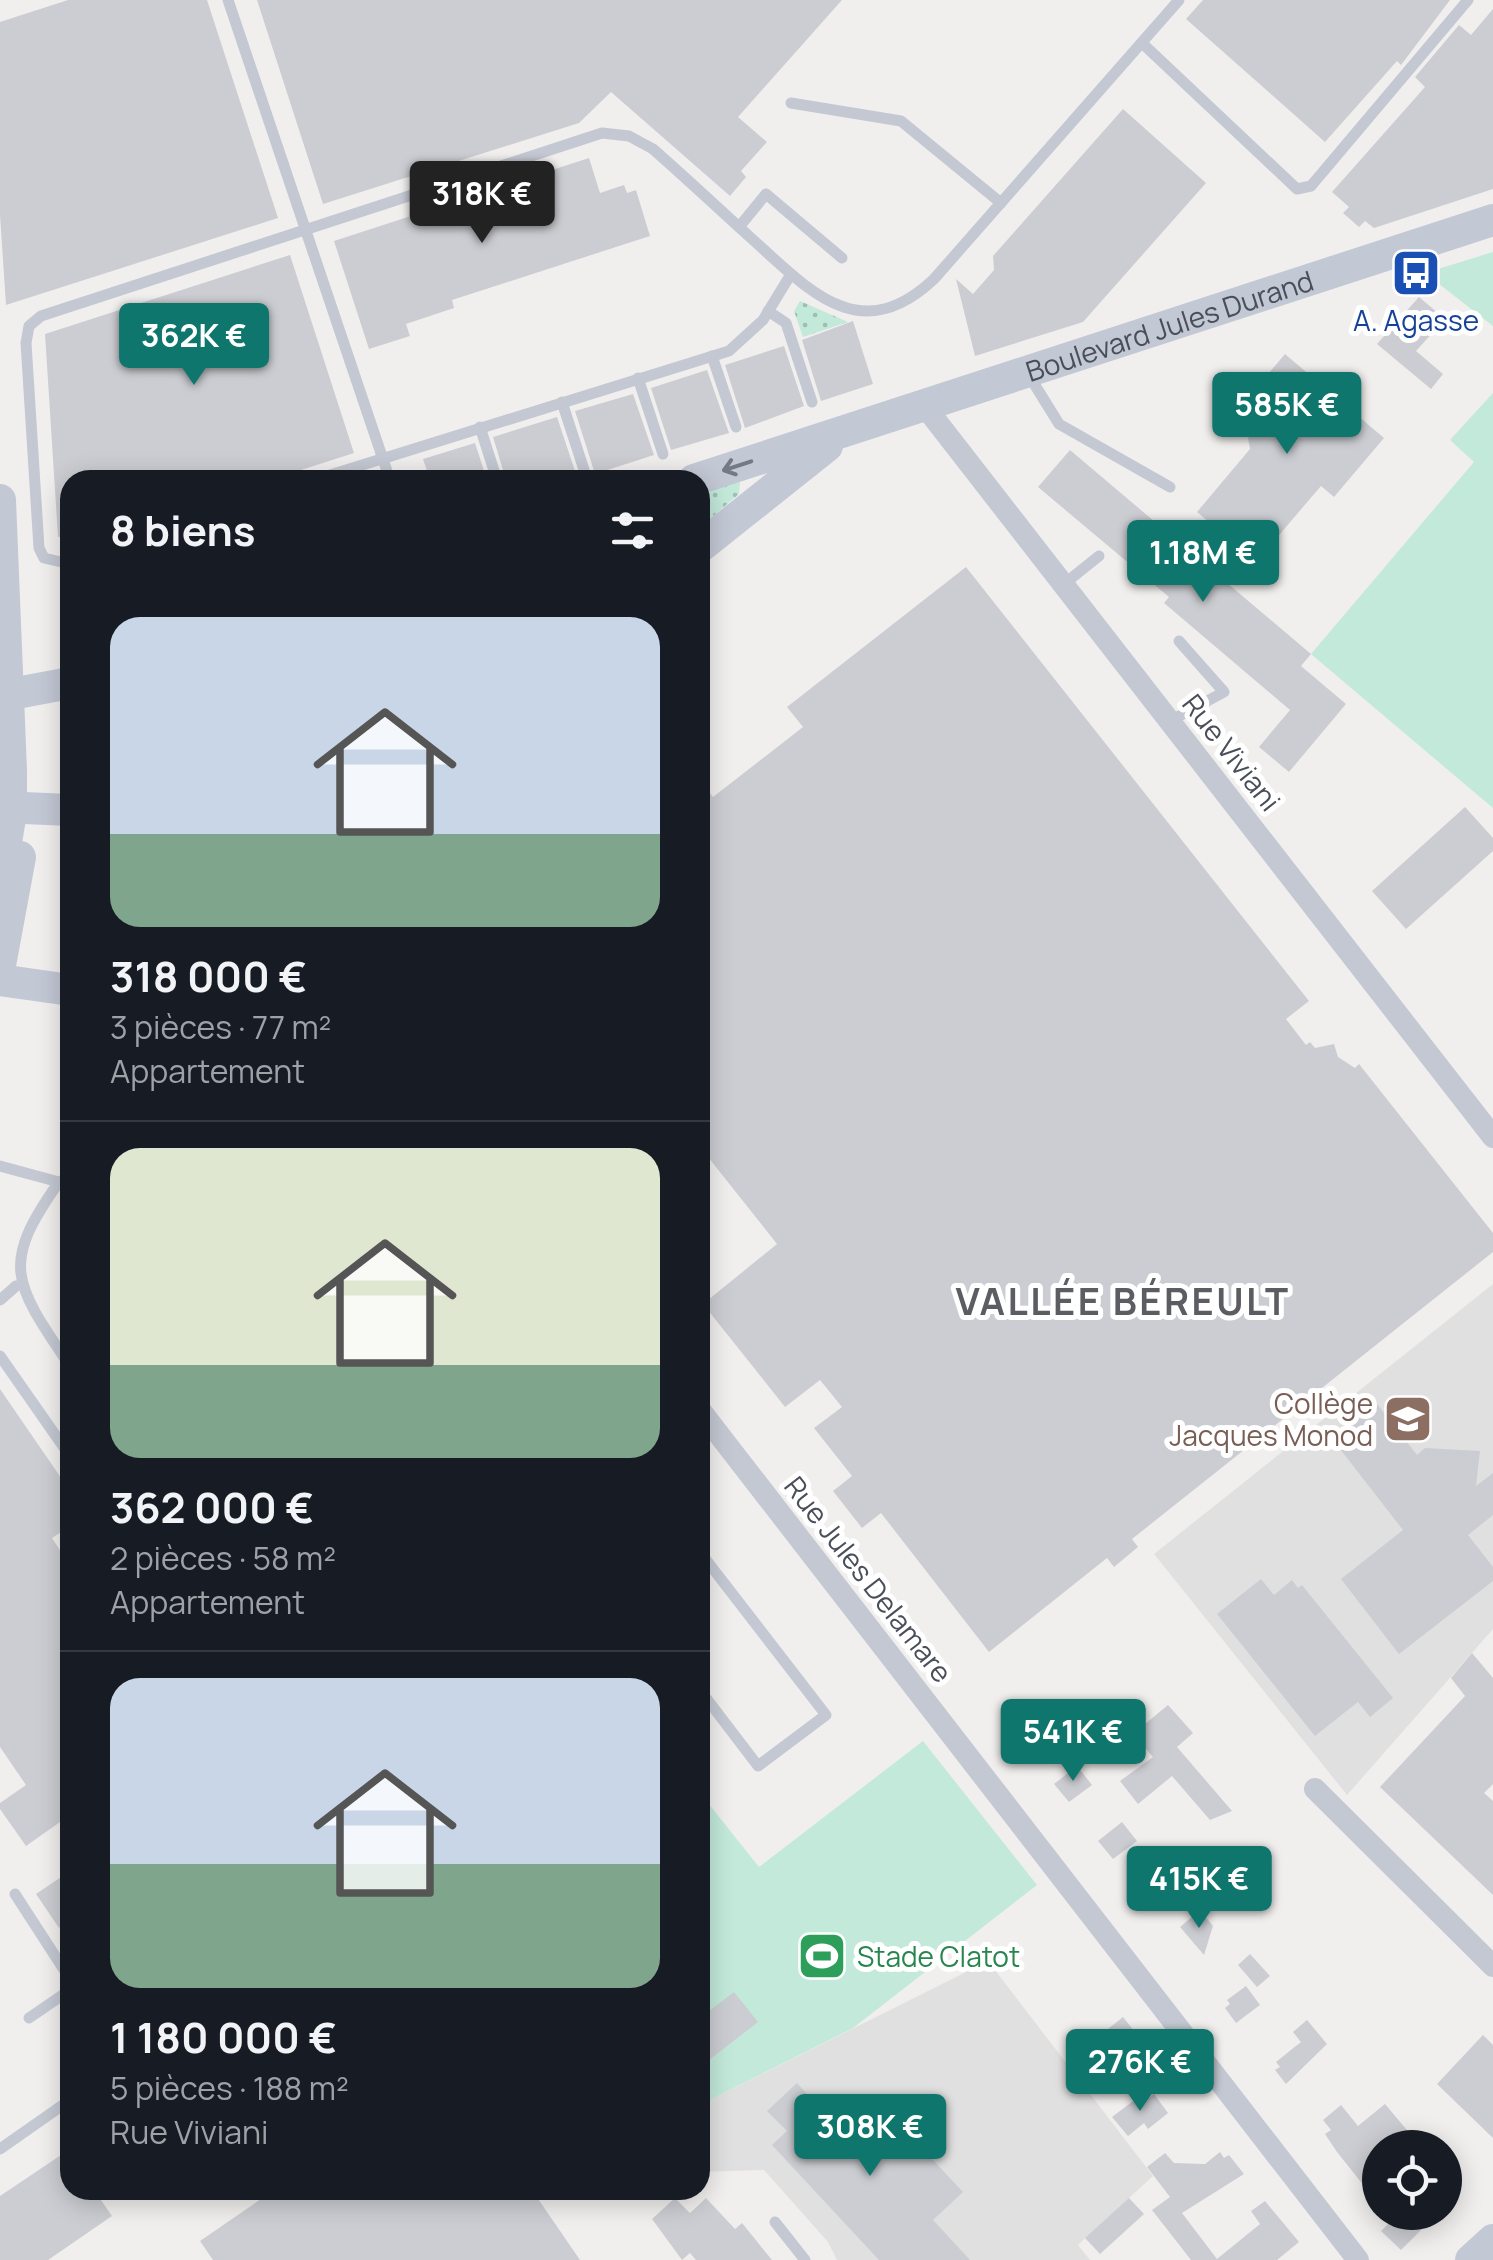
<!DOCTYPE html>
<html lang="fr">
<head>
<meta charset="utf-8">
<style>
	:root { --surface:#171b24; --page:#20242c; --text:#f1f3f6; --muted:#9ea1a6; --line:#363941; --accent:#0f766e }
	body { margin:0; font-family:Manrope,sans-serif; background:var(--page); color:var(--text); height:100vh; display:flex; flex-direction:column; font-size:38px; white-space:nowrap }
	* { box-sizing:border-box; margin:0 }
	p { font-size:32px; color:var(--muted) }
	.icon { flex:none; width:55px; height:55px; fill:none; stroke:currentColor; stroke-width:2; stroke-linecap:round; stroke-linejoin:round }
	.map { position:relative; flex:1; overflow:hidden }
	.drawer { position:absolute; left:60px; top:470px; width:650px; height:1730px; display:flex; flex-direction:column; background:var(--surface); border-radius:30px; box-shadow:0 5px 25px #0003 }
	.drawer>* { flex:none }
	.tools { position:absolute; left:1362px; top:2130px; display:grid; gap:20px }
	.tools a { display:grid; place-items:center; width:100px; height:100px; border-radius:50%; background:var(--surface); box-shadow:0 5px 25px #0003; font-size:50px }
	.price { position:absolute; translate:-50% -85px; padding:0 22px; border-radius:10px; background:var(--accent); color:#fff; font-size:32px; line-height:65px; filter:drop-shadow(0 2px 5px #0008) }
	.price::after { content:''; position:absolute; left:50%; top:60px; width:30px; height:22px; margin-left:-15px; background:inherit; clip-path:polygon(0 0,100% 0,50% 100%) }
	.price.selected { background:#222; color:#fff }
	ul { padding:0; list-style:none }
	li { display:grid; align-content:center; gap:20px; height:530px; padding:0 50px }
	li+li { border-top:2px solid var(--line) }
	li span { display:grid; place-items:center; height:310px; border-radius:30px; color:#555 }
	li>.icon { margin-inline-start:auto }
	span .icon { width:180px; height:180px; fill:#fffc; stroke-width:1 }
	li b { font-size:42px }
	h2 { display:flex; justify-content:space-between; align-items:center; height:120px; padding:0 50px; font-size:42px }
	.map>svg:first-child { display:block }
</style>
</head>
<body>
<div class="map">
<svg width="1493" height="2260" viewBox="0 0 1493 2260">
	<defs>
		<pattern id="grass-dots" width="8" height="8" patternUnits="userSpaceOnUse" patternTransform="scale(2.5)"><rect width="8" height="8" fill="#c2e9d9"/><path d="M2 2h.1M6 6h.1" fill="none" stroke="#a0bfb3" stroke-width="1.8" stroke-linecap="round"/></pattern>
	</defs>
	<rect width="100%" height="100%" fill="#f1efee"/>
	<!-- education -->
	<g fill="#e1e0e0">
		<path d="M 1493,1284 L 1493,1629 L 1347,1795 L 1154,1554 Z"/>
		<path d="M 988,1961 L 1153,2176 L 1078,2245 L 1090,2260 L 837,2260 L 828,2242 L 764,2170 L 700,2172 L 700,2105 Z"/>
	</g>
	<!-- grass -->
	<g fill="url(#grass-dots)">
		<path d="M 800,301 L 848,322 L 803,337 L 794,311 Z"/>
		<path d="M 740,482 L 739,494 L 700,527 L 700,490 Z"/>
	</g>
	<!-- pitch -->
	<g fill="#c2e9d9">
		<path d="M 1493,252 L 1493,326 L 1425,273 Z"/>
		<path d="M 1493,393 L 1493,808 L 1311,654 L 1474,462 L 1450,440 Z"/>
		<path d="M 923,1741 L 1037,1885 L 853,2028 L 700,2105 L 700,1793 L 759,1867 Z"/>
	</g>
	<!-- building -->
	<g fill="#cccdd2">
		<path d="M 68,0 L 207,0 L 278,218 L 6,305 L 0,215 L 0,22 Z"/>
		<path d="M 257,0 L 842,0 L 738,117 L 767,142 L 741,171 L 746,177 L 730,196 L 611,92 L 579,123 L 323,204 Z"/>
		<path d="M 1203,0 L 1450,0 L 1401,65 L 1397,61 L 1325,142 L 1186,19 Z"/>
		<path d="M 1493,9 L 1493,189 L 1374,228 L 1365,221 L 1359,227 L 1343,213 L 1349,207 L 1332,192 L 1425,87 L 1415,77 L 1459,25 L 1471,35 Z"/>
		<path d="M 1123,109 L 1206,183 L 1083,322 L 975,356 L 956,279 L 973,294 L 994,270 L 993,256 Z"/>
		<path d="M 589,158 L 600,193 L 624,185 L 627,193 L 636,190 L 650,236 L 452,300 L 454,308 L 406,324 L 410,336 L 369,349 L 334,241 Z"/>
		<path d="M 290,255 L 354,453 L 270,480 L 70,480 L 70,536 L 58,537 L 45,334 Z"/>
		<path d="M 1419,297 L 1445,319 L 1416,351 L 1443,374 L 1431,389 L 1377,344 Z"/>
		<path d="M 853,321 L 873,384 L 821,401 L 802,340 Z"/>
		<path d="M 784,346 L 804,406 L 745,428 L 725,365 Z"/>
		<path d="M 1285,354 L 1384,438 L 1334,497 L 1321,486 L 1256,562 L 1197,512 L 1250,449 L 1248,438 L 1255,429 L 1235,413 Z"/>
		<path d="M 707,370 L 729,433 L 671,450 L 651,388 Z"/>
		<path d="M 633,394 L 654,455 L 595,474 L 575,411 Z"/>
		<path d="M 557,417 L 578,480 L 506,480 L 493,437 Z"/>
		<path d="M 475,443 L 487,480 L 430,480 L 423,459 Z"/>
		<path d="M 1070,450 L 1311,654 L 1301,666 L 1346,704 L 1289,772 L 1259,747 L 1290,710 L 1164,603 L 1169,597 L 1038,487 Z"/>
		<path d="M 966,567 L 1309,1001 L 1286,1019 L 1306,1045 L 1310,1042 L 1315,1048 L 1334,1044 L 1338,1057 L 1355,1068 L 1359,1064 L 1493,1233 L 1493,1252 L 1132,1539 L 1138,1547 L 1114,1567 L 1107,1558 L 989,1652 L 881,1513 L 862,1528 L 833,1491 L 852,1476 L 814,1428 L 842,1407 L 820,1380 L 785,1407 L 703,1304 L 777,1244 L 700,1147 L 700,780 L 713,797 L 803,727 L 787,707 Z"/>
		<path d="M 1465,807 L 1493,838 L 1493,851 L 1406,929 L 1372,891 Z"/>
		<path d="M 0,1389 L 70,1491 L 70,1526 L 52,1538 L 70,1565 L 70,1815 L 26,1846 L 0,1809 L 0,1803 L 26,1785 L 0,1747 Z"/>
		<path d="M 1374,1400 L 1417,1455 L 1425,1448 L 1480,1451 L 1476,1486 L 1493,1473 L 1493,1515 L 1468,1535 L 1493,1567 L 1493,1581 L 1399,1654 L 1341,1579 L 1403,1530 L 1330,1436 Z"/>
		<path d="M 1261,1579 L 1274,1595 L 1292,1580 L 1298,1588 L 1302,1585 L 1393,1698 L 1370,1717 L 1358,1702 L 1315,1736 L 1217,1614 Z"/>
		<path d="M 1472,1653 L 1493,1678 L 1493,1784 L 1484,1793 L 1493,1801 L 1493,1895 L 1380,1787 L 1465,1696 L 1451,1678 Z"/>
		<path d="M 1168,1705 L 1193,1733 L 1177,1747 L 1232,1811 L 1210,1820 L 1172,1776 L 1138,1804 L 1120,1781 L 1153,1757 L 1133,1734 Z"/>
		<path d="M 1097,1722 L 1107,1736 L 1082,1755 L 1072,1741 Z"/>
		<path d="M 1077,1766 L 1092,1785 L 1069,1802 L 1054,1784 Z"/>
		<path d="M 1122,1822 L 1137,1841 L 1113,1859 L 1098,1841 Z"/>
		<path d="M 1156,1847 L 1188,1878 L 1167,1895 L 1140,1860 Z"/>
		<path d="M 70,1871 L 70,1920 L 59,1928 L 36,1894 Z"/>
		<path d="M 1200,1910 L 1213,1926 L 1204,1955 L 1180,1927 Z"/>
		<path d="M 1250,1954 L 1270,1976 L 1257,1987 L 1238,1965 Z"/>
		<path d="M 1246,1986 L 1260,2005 L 1236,2023 L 1225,2008 L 1230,2004 L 1227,2000 Z"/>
		<path d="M 734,1992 L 758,2022 L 700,2067 L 700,2018 Z"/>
		<path d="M 1123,2017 L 1138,2036 L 1118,2052 L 1103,2033 Z"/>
		<path d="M 1307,2020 L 1327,2044 L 1286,2084 L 1275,2070 L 1280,2067 L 1276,2062 L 1301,2042 L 1293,2032 Z"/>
		<path d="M 1483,2035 L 1493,2045 L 1493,2138 L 1437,2084 Z"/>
		<path d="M 797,2083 L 816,2104 L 821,2100 L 858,2140 L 888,2112 L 963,2192 L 933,2220 L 970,2260 L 879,2260 L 772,2145 L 787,2131 L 767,2111 Z"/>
		<path d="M 1145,2092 L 1149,2098 L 1154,2094 L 1168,2113 L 1148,2129 L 1144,2123 L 1128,2136 L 1112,2117 Z"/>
		<path d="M 1385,2104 L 1422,2148 L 1380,2148 L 1380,2206 L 1337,2152 L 1325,2134 L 1331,2130 L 1323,2120 L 1341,2105 L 1358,2126 Z"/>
		<path d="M 70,2149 L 70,2190 L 94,2190 L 112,2216 L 48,2260 L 0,2260 L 0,2196 Z"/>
		<path d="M 1220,2152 L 1224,2158 L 1229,2155 L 1244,2174 L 1182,2213 L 1217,2259 L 1260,2224 L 1251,2211 L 1265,2201 L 1299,2242 L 1277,2260 L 1191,2260 L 1152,2210 L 1170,2197 L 1147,2167 L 1165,2153 L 1174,2163 L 1205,2164 Z"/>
		<path d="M 274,2190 L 532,2190 L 580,2260 L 213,2260 L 200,2241 Z"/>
		<path d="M 675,2198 L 690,2213 L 706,2198 L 735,2229 L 742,2223 L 772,2260 L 696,2260 L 690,2253 L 682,2260 L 652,2219 Z"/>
		<path d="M 1129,2198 L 1144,2214 L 1100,2254 L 1085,2238 Z"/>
		<path d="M 1385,2212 L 1439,2212 L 1401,2250 L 1381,2231 L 1391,2221 Z"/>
	</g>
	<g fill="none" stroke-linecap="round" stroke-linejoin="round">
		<!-- lane -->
		<g stroke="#c4c8d2" stroke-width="11">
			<path d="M 228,0 L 390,480"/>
			<path d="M 1142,43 L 1297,189 L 1311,186 L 1468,0"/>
			<path d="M 791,103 L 901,121 L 1001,203"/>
			<path d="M 739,227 L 766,194 L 842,258"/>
			<path d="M 768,311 L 786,323 L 812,402"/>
			<path d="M 712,356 L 736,427"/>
			<path d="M 1028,374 L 1059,424 L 1170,487"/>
			<path d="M 638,378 L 663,454"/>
			<path d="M 562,402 L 586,476"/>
			<path d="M 480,427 L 497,480"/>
			<path d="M 314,480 L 729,351 L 763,320 L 791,274"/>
			<path d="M 70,564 L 44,558 L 39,548 L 26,343 L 29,326 L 41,316 L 602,133 L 629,136 L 653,149 C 686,178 718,208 751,238 C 809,290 860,349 934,279 L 1179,0"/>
			<path d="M 1064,584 L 1099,556"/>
			<path d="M 1170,721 L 1224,692 L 1179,641"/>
			<path d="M 0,1166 L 59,1182 L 70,1178"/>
			<path d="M 59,1182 C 0,1265 13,1282 70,1366"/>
			<path d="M 0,1300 L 16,1286"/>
			<path d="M 0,1356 L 70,1456"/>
			<path d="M 700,1552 L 826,1715 L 758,1766 L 700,1690"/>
			<path d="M 15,1894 L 70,1979"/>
			<path d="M 29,2018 L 70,1990"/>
			<path d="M 0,2149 L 70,2100"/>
			<path d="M 775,2222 L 805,2260"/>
		</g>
		<!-- street -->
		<g stroke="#c4c8d2" stroke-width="22">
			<path d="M 923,404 L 1493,1137"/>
			<path d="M 700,1410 L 1358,2260"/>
			<path d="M 1315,1789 L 1493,1966"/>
		</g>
		<!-- secondary -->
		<g stroke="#c3c8d5" stroke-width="32">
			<path id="s1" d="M 694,480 L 1493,220"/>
			<path d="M 0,500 L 11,771 L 11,812 L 0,879"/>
			<path d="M 700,547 L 827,446"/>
			<path d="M 11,694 L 70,683"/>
			<path d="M 0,965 L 20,857"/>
			<path d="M 0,980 L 70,990"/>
			<path d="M 1471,2260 L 1493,2240"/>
		</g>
		<!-- secondary-bridge -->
		<path stroke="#c3c8d5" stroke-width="32" d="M 0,807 L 70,810"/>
	</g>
	<!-- one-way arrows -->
	<defs><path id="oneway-shaft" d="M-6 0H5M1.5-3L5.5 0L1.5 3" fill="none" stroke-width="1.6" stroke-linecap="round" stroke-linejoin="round" transform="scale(2.5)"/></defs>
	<use stroke="#747984" href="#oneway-shaft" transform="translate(737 466) rotate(162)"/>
	<!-- icons -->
	<defs>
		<g id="bus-square" transform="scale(2.5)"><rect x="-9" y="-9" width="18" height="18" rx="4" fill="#1a4fb4" stroke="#fff"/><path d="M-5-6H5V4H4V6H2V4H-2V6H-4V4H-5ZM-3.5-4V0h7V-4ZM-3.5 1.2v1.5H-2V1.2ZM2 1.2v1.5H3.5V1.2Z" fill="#fff"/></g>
		<g id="school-square" transform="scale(2.5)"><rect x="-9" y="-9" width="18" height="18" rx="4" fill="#8d6e63" stroke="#fff"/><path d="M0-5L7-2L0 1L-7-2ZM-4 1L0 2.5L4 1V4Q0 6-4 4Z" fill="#fff"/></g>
		<g id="stadium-square" transform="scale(2.5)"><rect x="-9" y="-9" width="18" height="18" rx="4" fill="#2e9e5b" stroke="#fff"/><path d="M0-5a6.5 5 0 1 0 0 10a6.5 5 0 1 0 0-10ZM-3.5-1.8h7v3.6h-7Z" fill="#fff"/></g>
	</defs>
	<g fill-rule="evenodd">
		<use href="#bus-square" x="1416" y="273"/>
		<use href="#school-square" x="1408" y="1419"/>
		<use href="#stadium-square" x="822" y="1956"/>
	</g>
	<g text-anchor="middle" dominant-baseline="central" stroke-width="10" stroke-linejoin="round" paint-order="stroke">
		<!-- transit labels -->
		<g font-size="28" fill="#164399" stroke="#fff">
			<text x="1416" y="320">A. Agasse</text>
		</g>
		<!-- street labels -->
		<g font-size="28" fill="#494e59" stroke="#fff">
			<text stroke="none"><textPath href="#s1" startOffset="500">Boulevard Jules Durand</textPath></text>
			<text transform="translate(1232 752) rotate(52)">Rue Viviani</text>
			<text transform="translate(869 1579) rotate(52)">Rue Jules Delamare</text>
		</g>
		<!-- education labels -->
		<g font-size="28" fill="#785e54" stroke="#fff" text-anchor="end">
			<text x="1373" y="1403">Collège<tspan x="1373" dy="32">Jacques Monod</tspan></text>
		</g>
		<!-- leisure labels -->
		<g font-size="28" fill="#27864d" stroke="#fff" text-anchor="start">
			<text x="857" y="1956">Stade Clatot</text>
		</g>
		<!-- district labels -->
		<g font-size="38" font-weight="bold" letter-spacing="2.5" fill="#5c5d62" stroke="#fff">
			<text x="1123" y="1300">VALLÉE BÉREULT</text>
		</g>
	</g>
</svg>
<div class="tools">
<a><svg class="icon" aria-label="locate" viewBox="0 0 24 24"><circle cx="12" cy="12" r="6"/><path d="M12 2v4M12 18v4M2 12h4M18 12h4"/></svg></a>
</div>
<b class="price selected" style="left:482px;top:246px">318K €</b>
<b class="price" style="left:194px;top:388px">362K €</b>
<b class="price" style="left:1287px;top:457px">585K €</b>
<b class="price" style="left:1203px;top:605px">1.18M €</b>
<b class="price" style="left:1073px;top:1784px">541K €</b>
<b class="price" style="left:1199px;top:1931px">415K €</b>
<b class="price" style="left:1140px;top:2114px">276K €</b>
<b class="price" style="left:870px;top:2179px">308K €</b>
<section class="drawer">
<h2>8 biens<svg class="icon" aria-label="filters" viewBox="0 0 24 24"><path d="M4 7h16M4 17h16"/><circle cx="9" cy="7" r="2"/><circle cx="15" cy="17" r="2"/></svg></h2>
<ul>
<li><span style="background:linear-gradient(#c9d6e8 70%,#7fa58c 0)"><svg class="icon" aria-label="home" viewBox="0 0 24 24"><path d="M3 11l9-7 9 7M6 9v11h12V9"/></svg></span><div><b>318 000 €</b><p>3 pièces · 77 m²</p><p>Appartement</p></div></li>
<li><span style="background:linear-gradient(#dfe7d0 70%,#7fa58c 0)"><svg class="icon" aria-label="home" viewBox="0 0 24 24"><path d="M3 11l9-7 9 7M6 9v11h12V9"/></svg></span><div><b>362 000 €</b><p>2 pièces · 58 m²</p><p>Appartement</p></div></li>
<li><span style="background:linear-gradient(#c9d6e8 60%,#7fa58c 0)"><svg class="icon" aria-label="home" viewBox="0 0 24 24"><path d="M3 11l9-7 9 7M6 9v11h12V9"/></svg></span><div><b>1 180 000 €</b><p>5 pièces · 188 m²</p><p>Rue Viviani</p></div></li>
</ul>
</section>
</div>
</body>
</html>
